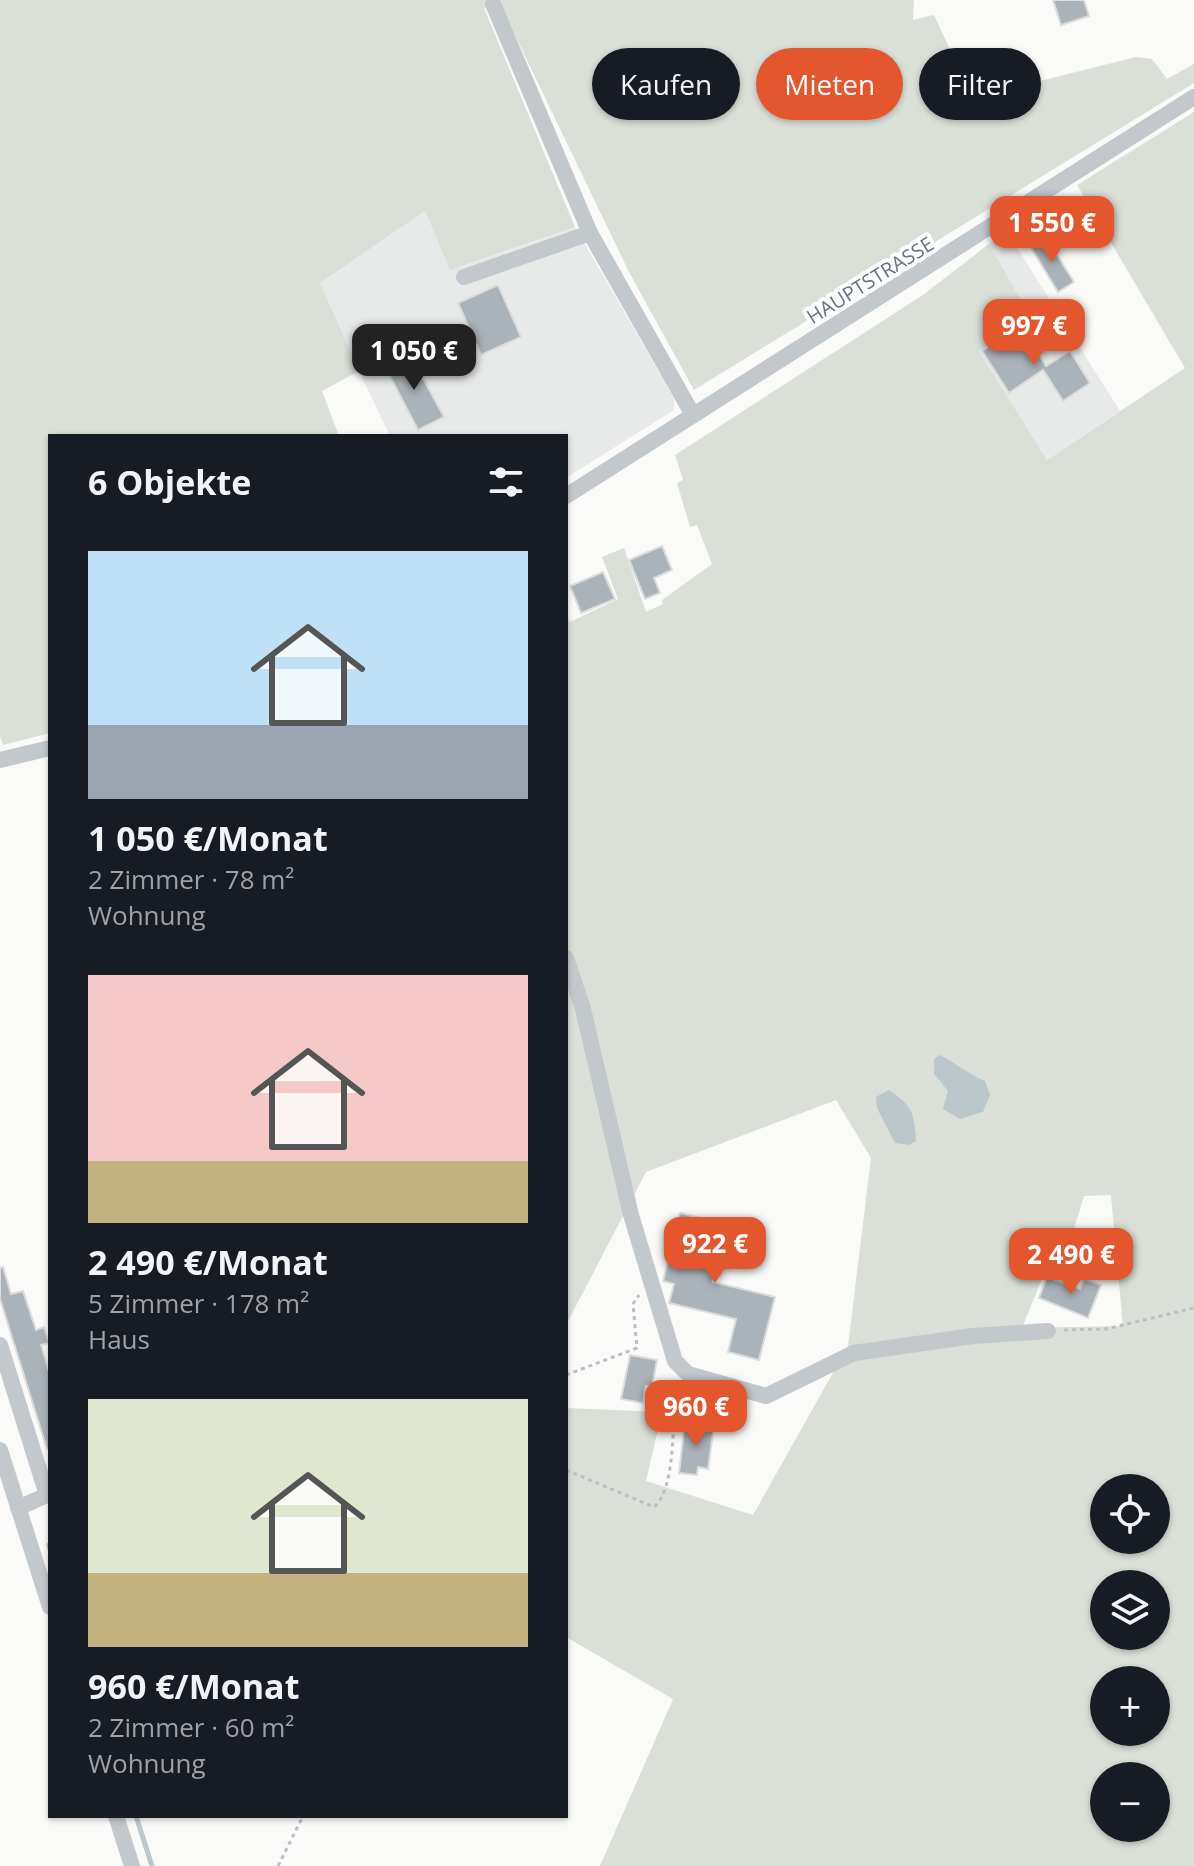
<!DOCTYPE html>
<html lang="de">
<head>
<meta charset="utf-8">
<style>
	:root { --surface:#171b24; --page:#20242c; --text:#f1f3f6; --muted:#9ea1a6; --accent:#e4572e }
	body { margin:0; font-family:"Open Sans",sans-serif; background:var(--page); color:var(--text); height:100vh; display:flex; flex-direction:column; font-size:30px; white-space:nowrap }
	* { box-sizing:border-box; margin:0 }
	p { font-size:26px; color:var(--muted) }
	.icon { flex:none; width:44px; height:44px; fill:none; stroke:currentColor; stroke-width:2; stroke-linecap:round; stroke-linejoin:round }
	.map { position:relative; flex:1; overflow:hidden }
	.side { position:absolute; left:48px; top:434px; width:520px; height:1384px; display:flex; flex-direction:column; background:var(--surface); border-radius:0px; box-shadow:0 2px 6px #0004 }
	.side>* { flex:none }
	.top-card { position:absolute; left:592px; top:48px; width:482px; height:72px; display:flex; gap:16px }
	.controls { position:absolute; left:1090px; top:1474px; display:grid; gap:16px }
	.controls a { display:grid; place-items:center; width:80px; height:80px; border-radius:50%; background:var(--surface); box-shadow:0 2px 6px #0004; font-size:40px }
	.price { position:absolute; translate:-50% -68px; padding:0 18px; border-radius:16px; background:var(--accent); color:#fff; font-size:26px; line-height:52px; filter:drop-shadow(0 2px 4px #0008) }
	.price::after { content:''; position:absolute; left:50%; top:48px; width:24px; height:18px; margin-left:-12px; background:inherit; clip-path:polygon(0 0,100% 0,50% 100%) }
	.price.selected { background:#222; color:#fff }
	ul { padding:0; list-style:none }
	li { display:grid; align-content:center; gap:16px; height:424px; padding:0 40px }
	li span { display:grid; place-items:center; height:248px; border-radius:0px; color:#555 }
	li>.icon { margin-inline-start:auto }
	span .icon { width:144px; height:144px; fill:#fffc; stroke-width:1 }
	li b { font-size:34px }
	h2 { display:flex; justify-content:space-between; align-items:center; height:96px; padding:0 40px; font-size:34px }
	.chip { padding:0 28px; border-radius:36px; background:var(--surface); box-shadow:0 2px 6px #0004; font-size:28px; line-height:72px }
	.chip.selected { background:var(--accent); color:#fff }
	.map>svg:first-child { display:block }
</style>
</head>
<body>
<div class="map">
<svg width="1194" height="1866" viewBox="0 0 1194 1866">
	<rect width="100%" height="100%" fill="#fafaf8"/>
	<!-- built -->
	<g fill="#e8e9e9">
		<path d="M 425,211 L 450,270 L 575,227 L 674,398 L 674,410 L 566,478 L 566,436 L 390,436 L 346,344 L 320,283 Z"/>
		<path d="M 1007,232 L 1120,411 L 1047,460 L 979,351 L 1031,317 L 989,244 Z"/>
	</g>
	<!-- green -->
	<g fill="#dadfd7" fill-rule="evenodd">
		<path d="M 0,0 L 914,0 L 913,20 L 934,15 L 965,82 L 1007,85 L 1036,82 L 1136,57 L 1152,59 L 1167,79 L 1194,64 L 1194,83 L 694,390 L 629,272 L 499,2 L 484,8 L 575,227 L 450,270 L 425,211 L 320,283 L 359,371 L 322,391 L 339,436 L 50,436 L 50,733 L 3,745 L 0,736 Z"/>
		<path d="M 1194,112 L 1194,1866 L 600,1866 L 673,1699 L 566,1637 L 566,1408 L 662,1412 L 646,1481 L 753,1515 L 848,1346 L 871,1158 L 836,1100 L 646,1172 L 566,1325 L 566,616 L 570,622 L 618,599 L 602,557 L 624,548 L 646,612 L 663,604 L 662,600 L 712,564 L 697,525 L 690,527 L 677,483 L 683,480 L 675,455 L 923,295 L 989,244 L 1031,317 L 979,351 L 1047,460 L 1185,368 L 1077,185 ZM 1111,1195 L 1123,1326 L 1022,1328 L 1050,1259 L 1063,1264 L 1084,1196 ZM 1104,1488 L 1156,1488 L 1156,1540 L 1104,1540 ZM 1104,1584 L 1156,1584 L 1156,1636 L 1104,1636 ZM 1104,1680 L 1156,1680 L 1156,1732 L 1104,1732 ZM 1104,1776 L 1156,1776 L 1156,1828 L 1104,1828 Z"/>
	</g>
	<!-- water -->
	<g fill="#bbc7cb">
		<path d="M 939,1055 C 956,1063 967,1073 985,1081 L 990,1095 L 983,1112 L 960,1119 L 943,1109 L 948,1091 L 934,1074 L 934,1059 Z"/>
		<path d="M 889,1090 C 913,1107 914,1112 916,1141 L 909,1145 L 895,1143 L 877,1108 L 876,1097 Z"/>
	</g>
	<g fill="none" stroke-linecap="round" stroke-linejoin="round">
		<!-- stream -->
		<g stroke="#bbc7cb" stroke-width="5">
			<path d="M 49,1545 L 50,1549"/>
			<path d="M 136,1816 L 152,1866"/>
		</g>
	</g>
	<!-- building -->
	<g fill="#aab3b9" stroke="#dcdcda" stroke-width="2">
		<path d="M 1053,0 L 1084,0 L 1089,16 L 1061,25 Z"/>
		<path d="M 1045,236 L 1074,282 L 1058,292 L 1030,246 Z"/>
		<path d="M 498,285 L 521,337 L 481,355 L 458,303 Z"/>
		<path d="M 1011,332 L 1024,351 L 1033,345 L 1046,366 L 1070,351 L 1090,383 L 1063,401 L 1043,370 L 1009,393 L 982,351 Z"/>
		<path d="M 410,354 L 444,417 L 418,430 L 385,367 Z"/>
		<path d="M 662,546 L 672,570 L 654,578 L 660,593 L 645,599 L 629,560 Z"/>
		<path d="M 603,572 L 615,599 L 581,613 L 570,586 Z"/>
		<path d="M 680,1213 L 727,1225 L 713,1282 L 775,1297 L 759,1360 L 728,1352 L 736,1319 L 669,1303 L 674,1284 L 663,1281 Z"/>
		<path d="M 3,1267 L 11,1294 L 23,1291 L 36,1330 L 44,1327 L 49,1343 L 41,1345 L 50,1375 L 50,1449 L 47,1449 L 0,1299 L 0,1268 Z"/>
		<path d="M 1047,1277 L 1080,1289 L 1084,1279 L 1101,1285 L 1088,1318 L 1039,1298 Z"/>
		<path d="M 630,1355 L 657,1360 L 652,1387 L 646,1386 L 643,1403 L 621,1399 Z"/>
		<path d="M 685,1422 L 714,1426 L 708,1469 L 698,1467 L 697,1475 L 679,1473 Z"/>
	</g>
	<g fill="none" stroke-linecap="round" stroke-linejoin="round">
		<!-- path -->
		<g stroke="#bbbfc2" stroke-width="3" stroke-dasharray="4 4" stroke-linecap="butt">
			<path d="M 1064,1330 L 1106,1329 L 1194,1308"/>
			<path d="M 566,1375 L 637,1348 L 633,1304 L 639,1295"/>
			<path d="M 566,1470 L 654,1507 C 677,1488 673,1411 674,1381"/>
			<path d="M 278,1866 L 303,1816"/>
		</g>
		<!-- minor -->
		<g stroke="#c3c8cc" stroke-width="16">
			<path d="M 493,4 L 590,233 L 693,415"/>
			<path d="M 464,277 L 590,233"/>
			<path d="M 566,496 L 1194,97"/>
			<path d="M 0,760 L 50,748"/>
			<path d="M 566,958 L 583,1009 L 631,1215 L 675,1361 L 688,1374 L 766,1396 L 854,1353 L 973,1336 L 1048,1331"/>
			<path d="M 0,1345 L 47,1495 L 18,1508"/>
			<path d="M 0,1450 L 50,1607"/>
			<path d="M 116,1816 L 132,1866"/>
		</g>
	</g>
	<g text-anchor="middle" dominant-baseline="central" stroke-width="8" stroke-linejoin="round" paint-order="stroke">
		<!-- street labels -->
		<g font-size="20" fill="#657683" stroke="#fff">
			<text transform="translate(870 280) rotate(-32)">HAUPTSTRASSE</text>
		</g>
	</g>
</svg>
<div class="controls">
<a><svg class="icon" aria-label="locate" viewBox="0 0 24 24"><circle cx="12" cy="12" r="6"/><path d="M12 2v4M12 18v4M2 12h4M18 12h4"/></svg></a>
<a><svg class="icon" aria-label="layers" viewBox="0 0 24 24"><path d="M12 4l9 5-9 5-9-5zM3 14l9 5 9-5"/></svg></a>
<a>+</a>
<a>−</a>
</div>
<b class="price" style="left:1052px;top:264px">1 550 €</b>
<b class="price" style="left:1034px;top:367px">997 €</b>
<b class="price selected" style="left:414px;top:392px">1 050 €</b>
<b class="price" style="left:715px;top:1285px">922 €</b>
<b class="price" style="left:1071px;top:1296px">2 490 €</b>
<b class="price" style="left:696px;top:1448px">960 €</b>
<div class="top-card">
<a class="chip">Kaufen</a>
<a class="chip selected">Mieten</a>
<a class="chip">Filter</a>
</div>
<section class="side">
<h2>6 Objekte<svg class="icon" aria-label="filters" viewBox="0 0 24 24"><path d="M4 7h16M4 17h16"/><circle cx="9" cy="7" r="2"/><circle cx="15" cy="17" r="2"/></svg></h2>
<ul>
<li><span style="background:linear-gradient(#bfe0f5 70%,#9aa5b1 0)"><svg class="icon" aria-label="home" viewBox="0 0 24 24"><path d="M3 11l9-7 9 7M6 9v11h12V9"/></svg></span><div><b>1 050 €/Monat</b><p>2 Zimmer · 78 m²</p><p>Wohnung</p></div></li>
<li><span style="background:linear-gradient(#f6c9c9 75%,#c2b280 0)"><svg class="icon" aria-label="home" viewBox="0 0 24 24"><path d="M3 11l9-7 9 7M6 9v11h12V9"/></svg></span><div><b>2 490 €/Monat</b><p>5 Zimmer · 178 m²</p><p>Haus</p></div></li>
<li><span style="background:linear-gradient(#dfe7d0 70%,#c2b280 0)"><svg class="icon" aria-label="home" viewBox="0 0 24 24"><path d="M3 11l9-7 9 7M6 9v11h12V9"/></svg></span><div><b>960 €/Monat</b><p>2 Zimmer · 60 m²</p><p>Wohnung</p></div></li>
</ul>
</section>
</div>
</body>
</html>
